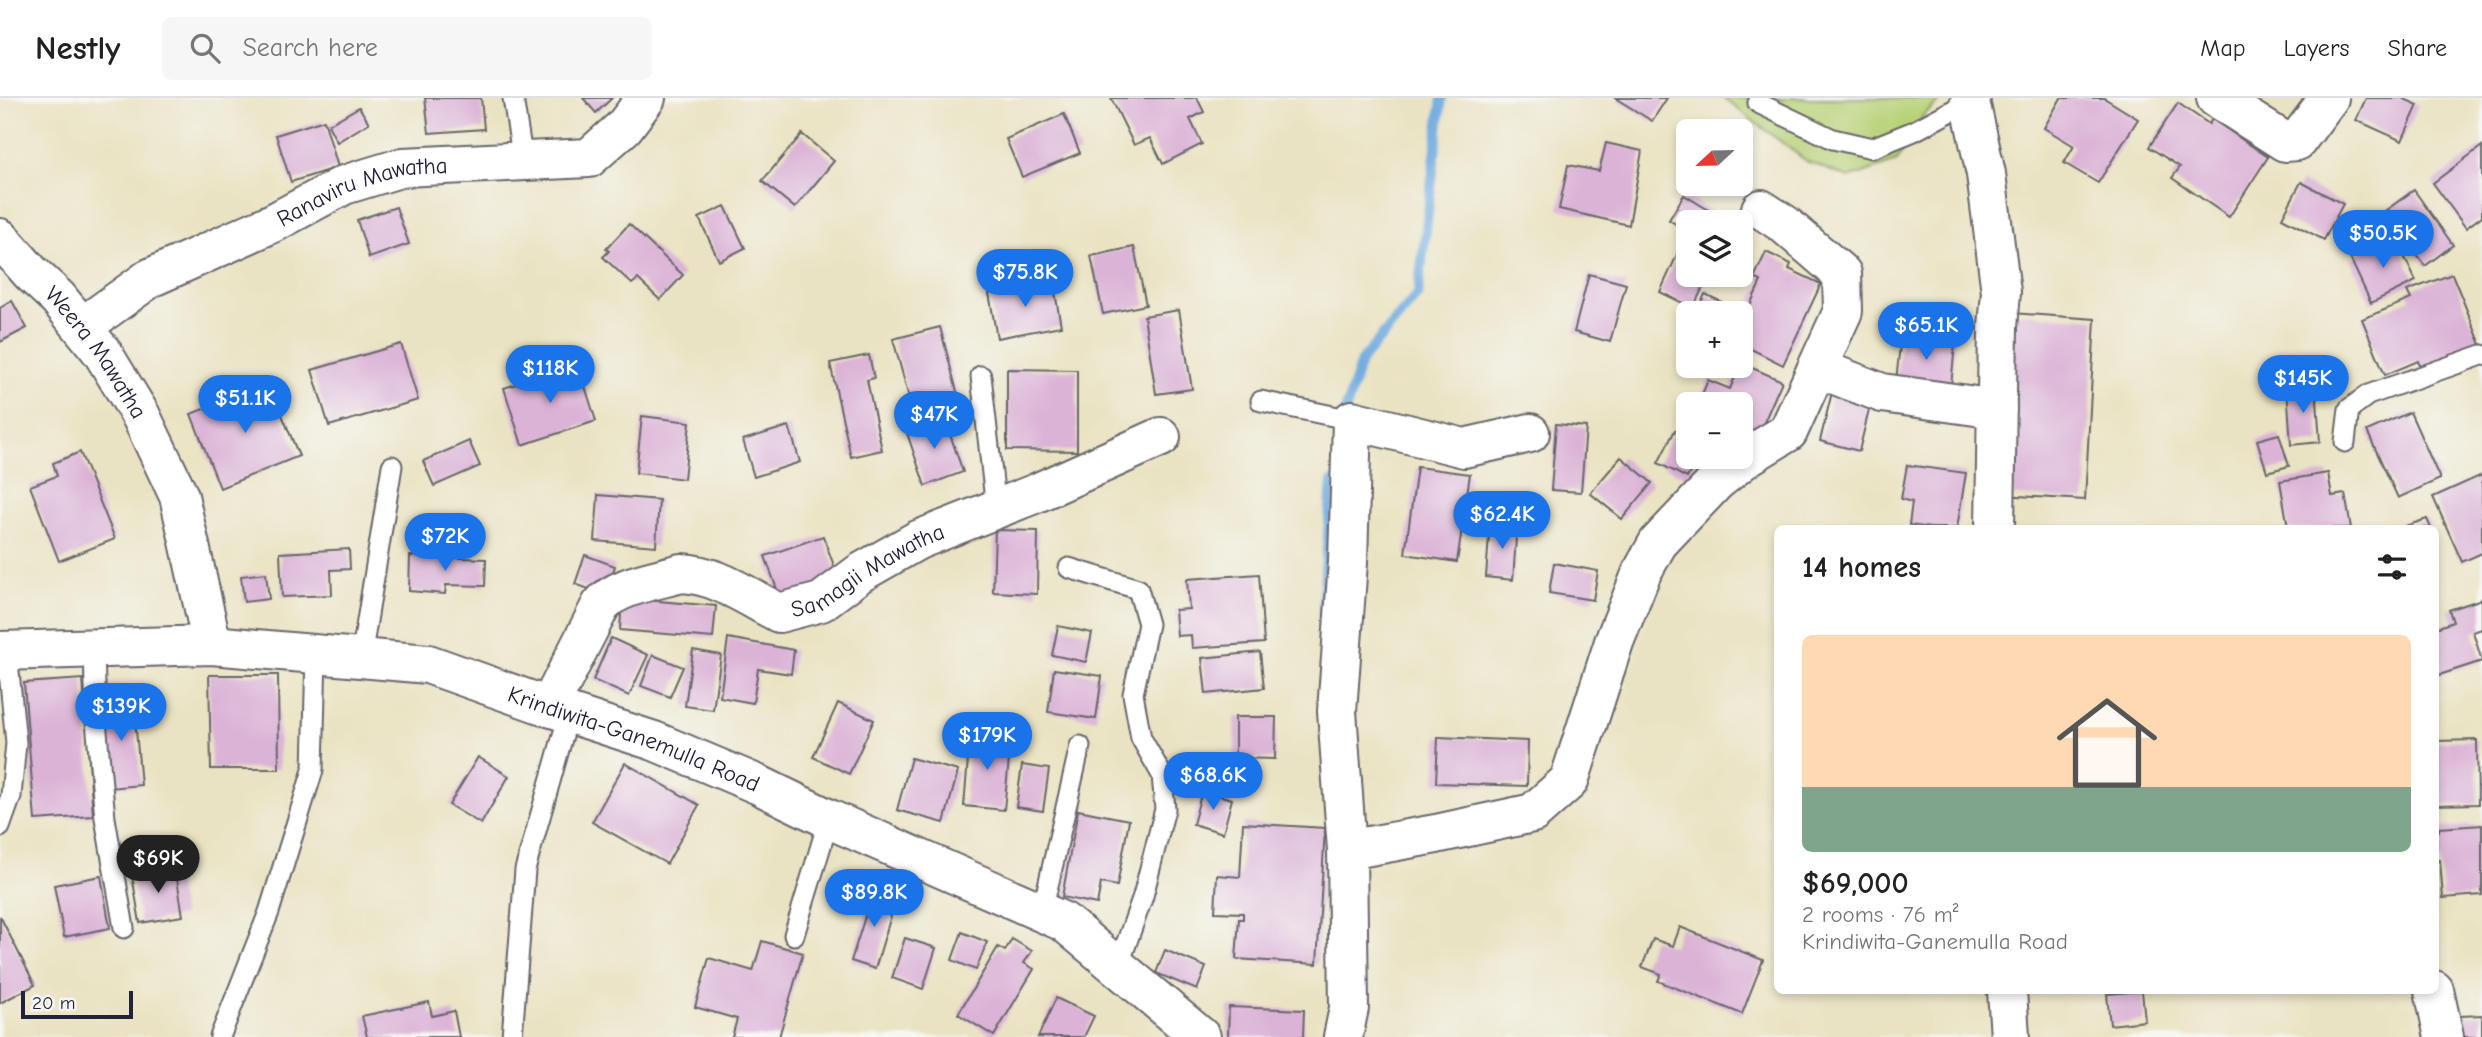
<!DOCTYPE html>
<html lang="en">
<head>
<meta charset="utf-8">
<style>
	:root { --surface:#fff; --page:#f6f6f6; --text:#222; --muted:#767676; --line:#e0e0e0; --accent:#1a73e8 }
	body { margin:0; font-family:"Comic Neue",sans-serif; background:var(--page); color:var(--text); height:100vh; display:flex; flex-direction:column; font-size:26px; white-space:nowrap }
	* { box-sizing:border-box; margin:0 }
	p { font-size:23px; color:var(--muted) }
	.icon { flex:none; width:38px; height:38px; fill:none; stroke:currentColor; stroke-width:2; stroke-linecap:round; stroke-linejoin:round }
	.map { position:relative; flex:1; overflow:hidden }
	.side { position:absolute; left:1774px; top:427px; width:665px; height:469px; display:flex; flex-direction:column; background:var(--surface); border-radius:10px; box-shadow:0 4px 10px #0003 }
	.side>* { flex:none }
	.needle { width:46px; rotate:248deg }
	.tools { position:absolute; left:1676px; top:21px; display:grid; gap:14px }
	.tools a { display:grid; place-items:center; width:77px; height:77px; border-radius:10px; background:var(--surface); box-shadow:0 4px 10px #0003; font-size:35px }
	.scale { position:absolute; left:21px; bottom:18px; width:112px; box-sizing:border-box; padding-left:7px; border:4px solid #22223b; border-top:0; font-size:19px; line-height:24px; white-space:nowrap; color:#22223b; -webkit-text-stroke:5px #f6f6f2; paint-order:stroke }
	.price { position:absolute; translate:-50% -60px; padding:0 16px; border-radius:24px; background:var(--accent); color:#fff; font-size:23px; line-height:46px; filter:drop-shadow(0 2px 4px #0008) }
	.price::after { content:''; position:absolute; left:50%; top:42px; width:21px; height:16px; margin-left:-10px; background:inherit; clip-path:polygon(0 0,100% 0,50% 100%) }
	.price.on { background:#222; color:#fff }
	ul { padding:0; list-style:none }
	li { display:grid; align-content:center; gap:14px; height:371px; padding:0 28px }
	li+li { border-top:2px solid var(--line) }
	li span { display:grid; place-items:center; height:217px; border-radius:10px; color:#555 }
	li>.icon { margin-inline-start:auto }
	span .icon { width:126px; height:126px; fill:#fffc; stroke-width:1 }
	li b { font-size:30px }
	h2 { display:flex; justify-content:space-between; align-items:center; height:84px; padding:0 28px; font-size:30px }
	header { display:flex; align-items:center; gap:42px; box-sizing:border-box; height:98px; padding:0 35px; background:var(--surface); border-bottom:2px solid var(--line) }
	header strong { font-size:33px }
	nav { display:flex; gap:38px; margin-inline-start:auto; font-size:24px }
	.search { width:490px; height:63px; background:var(--page); display:flex; align-items:center; gap:18px; box-sizing:border-box; padding:0 24px; border-radius:10px; color:var(--muted); font-size:26px }
	.map>svg:first-child { display:block }
</style>
</head>
<body>
<header>
<strong>Nestly</strong>
<div class="search"><svg class="icon" aria-label="search" viewBox="0 0 24 24"><circle cx="10" cy="10" r="6"/><path d="M15 15l6 6"/></svg>Search here</div>
<nav><a>Map</a><a>Layers</a><a>Share</a></nav>
</header>
<div class="map">
<svg width="2482" height="939" viewBox="0 0 2482 939">
	<rect width="100%" height="100%" fill="#f6f6f2"/>
	<filter id="ink" filterUnits="userSpaceOnUse"><feTurbulence type="fractalNoise" baseFrequency=".0143" numOctaves="2"/><feDisplacementMap in="SourceGraphic" scale="14" xChannelSelector="R" yChannelSelector="G"/><feConvolveMatrix kernelMatrix="1 2 1 2 8 2 1 2 1" color-interpolation-filters="sRGB"/></filter>
	<filter id="wash" filterUnits="userSpaceOnUse"><feTurbulence type="fractalNoise" baseFrequency=".00686" numOctaves="4" result="noise"/><feDisplacementMap in="SourceGraphic" scale="28" xChannelSelector="R" yChannelSelector="G"/><feGaussianBlur stdDeviation="1.57" result="paint"/><feColorMatrix in="noise" values="0 0 0 0 0 0 0 0 0 0 0 0 0 0 0 0 0 1.4 0 .05"/><feComposite in="paint" operator="in"/></filter>
	<g filter="url(#wash)">
		<rect width="100%" height="100%" fill="#eae3c3"/>
		<!-- green -->
		<path fill="#b7d176" stroke="#6c7a58" stroke-width="2" d="M 1723,0 L 1943,0 L 1923,18 L 1897,63 L 1849,80 L 1808,64 Z"/>
		<g fill="none" stroke-linecap="round" stroke-linejoin="round">
			<!-- stream -->
			<g stroke="#6eaadf" stroke-width="10">
				<path d="M 1344,317 L 1361,263 L 1418,196 L 1442,0"/>
				<path d="M 1324,546 L 1323,502 L 1332,384"/>
			</g>
		</g>
		<g id="blocks">
			<!-- building -->
			<g fill="#dbb3d7">
				<path d="M 425,0 L 481,0 L 484,31 L 429,35 Z"/>
				<path d="M 583,0 L 612,0 L 596,15 Z"/>
				<path d="M 1111,0 L 1197,0 L 1204,14 L 1190,21 L 1202,46 L 1163,66 L 1150,40 L 1134,47 Z"/>
				<path d="M 1615,0 L 1667,0 L 1652,23 Z"/>
				<path d="M 2061,0 L 2104,0 L 2138,21 L 2098,85 L 2064,65 L 2074,48 L 2044,30 Z"/>
				<path d="M 2366,0 L 2402,0 L 2418,7 L 2402,43 L 2356,22 Z"/>
				<path d="M 2178,5 L 2209,26 L 2212,21 L 2268,59 L 2229,119 L 2172,80 L 2180,69 L 2149,49 Z"/>
				<path d="M 359,9 L 369,25 L 337,44 L 328,27 Z"/>
				<path d="M 1064,16 L 1080,55 L 1022,79 L 1006,41 Z"/>
				<path d="M 324,22 L 338,69 L 291,84 L 276,37 Z"/>
				<path d="M 802,36 L 834,63 L 795,110 L 762,83 Z"/>
				<path d="M 1606,45 L 1642,53 L 1629,127 L 1559,111 L 1568,67 L 1599,73 Z"/>
				<path d="M 2482,48 L 2482,118 L 2466,130 L 2433,85 Z"/>
				<path d="M 2301,84 L 2343,106 L 2324,142 L 2282,120 Z"/>
				<path d="M 2414,92 L 2453,147 L 2425,168 L 2385,113 Z"/>
				<path d="M 1684,97 L 1725,122 L 1723,124 L 1689,124 L 1689,134 L 1669,122 Z"/>
				<path d="M 725,108 L 745,150 L 719,163 L 699,120 Z"/>
				<path d="M 396,109 L 409,146 L 369,160 L 357,122 Z"/>
				<path d="M 629,126 L 683,177 L 660,202 L 638,181 L 632,186 L 603,159 L 609,153 L 606,151 Z"/>
				<path d="M 2395,139 L 2416,183 L 2371,205 L 2350,160 Z"/>
				<path d="M 1682,146 L 1689,149 L 1689,177 L 1709,177 L 1693,210 L 1660,194 Z"/>
				<path d="M 1134,149 L 1146,207 L 1103,216 L 1091,158 Z"/>
				<path d="M 1766,154 L 1791,166 L 1789,171 L 1821,186 L 1783,267 L 1741,246 L 1741,227 L 1761,183 L 1754,180 Z"/>
				<path d="M 1589,176 L 1626,186 L 1610,244 L 1574,234 Z"/>
				<path d="M 2452,176 L 2482,249 L 2422,273 L 2418,263 L 2385,277 L 2362,221 L 2411,201 L 2407,193 Z"/>
				<path d="M 1053,183 L 1061,228 L 997,240 L 989,195 Z"/>
				<path d="M 1705,196 L 1728,207 L 1724,215 L 1696,215 Z"/>
				<path d="M 12,203 L 27,230 L 0,244 L 0,210 Z"/>
				<path d="M 1179,212 L 1192,291 L 1156,296 L 1144,218 Z"/>
				<path d="M 2012,215 L 2095,221 L 2085,402 L 2002,397 Z"/>
				<path d="M 940,229 L 960,305 L 914,318 L 893,241 Z"/>
				<path d="M 1902,229 L 1956,235 L 1950,299 L 1895,292 Z"/>
				<path d="M 401,246 L 418,302 L 329,328 L 312,272 Z"/>
				<path d="M 869,257 L 874,280 L 867,282 L 882,352 L 851,359 L 830,265 Z"/>
				<path d="M 1741,265 L 1782,283 L 1755,345 L 1741,338 L 1741,306 L 1698,306 L 1708,282 L 1730,291 Z"/>
				<path d="M 578,266 L 596,323 L 522,347 L 504,290 Z"/>
				<path d="M 1007,271 L 1077,272 L 1077,353 L 1007,352 Z"/>
				<path d="M 269,285 L 299,358 L 220,390 L 191,316 Z"/>
				<path d="M 2316,288 L 2320,344 L 2291,347 L 2287,290 Z"/>
				<path d="M 1832,294 L 1871,304 L 1859,353 L 1820,343 Z"/>
				<path d="M 2410,314 L 2440,381 L 2398,400 L 2367,333 Z"/>
				<path d="M 642,318 L 690,324 L 684,381 L 636,375 Z"/>
				<path d="M 944,319 L 963,374 L 925,388 L 906,332 Z"/>
				<path d="M 1556,326 L 1586,329 L 1581,394 L 1551,392 Z"/>
				<path d="M 789,328 L 800,364 L 754,379 L 743,342 Z"/>
				<path d="M 1675,332 L 1689,339 L 1689,359 L 1698,359 L 1687,380 L 1658,365 Z"/>
				<path d="M 2279,336 L 2289,368 L 2267,374 L 2257,342 Z"/>
				<path d="M 469,343 L 480,368 L 434,388 L 423,363 Z"/>
				<path d="M 80,354 L 115,441 L 59,463 L 30,388 L 57,378 L 53,365 Z"/>
				<path d="M 1621,359 L 1652,385 L 1622,421 L 1590,395 Z"/>
				<path d="M 1907,367 L 1966,375 L 1957,430 L 1931,430 L 1909,427 L 1912,404 L 1901,401 Z"/>
				<path d="M 1417,369 L 1470,376 L 1457,464 L 1405,456 Z"/>
				<path d="M 2328,375 L 2332,398 L 2345,396 L 2351,430 L 2288,430 L 2280,383 Z"/>
				<path d="M 2482,377 L 2482,455 L 2462,464 L 2433,399 Z"/>
				<path d="M 598,397 L 659,402 L 656,448 L 595,443 Z"/>
				<path d="M 2427,421 L 2431,430 L 2399,430 Z"/>
				<path d="M 1490,424 L 1517,426 L 1513,482 L 1486,479 Z"/>
				<path d="M 995,432 L 1038,433 L 1037,496 L 993,494 Z"/>
				<path d="M 823,438 L 840,484 L 782,505 L 765,458 Z"/>
				<path d="M 349,451 L 350,471 L 331,472 L 332,497 L 282,499 L 280,455 Z"/>
				<path d="M 585,457 L 615,468 L 605,497 L 575,486 Z"/>
				<path d="M 410,458 L 486,461 L 485,488 L 446,487 L 445,496 L 409,493 Z"/>
				<path d="M 1554,465 L 1598,473 L 1593,502 L 1549,495 Z"/>
				<path d="M 266,475 L 269,501 L 244,504 L 241,478 Z"/>
				<path d="M 1259,476 L 1264,545 L 1192,550 L 1191,537 L 1177,538 L 1175,512 L 1189,511 L 1187,481 Z"/>
				<path d="M 622,500 L 716,508 L 713,540 L 620,532 Z"/>
				<path d="M 2482,501 L 2482,531 L 2473,534 L 2482,563 L 2436,578 L 2436,530 L 2453,524 L 2449,512 Z"/>
				<path d="M 1058,528 L 1092,535 L 1086,564 L 1052,557 Z"/>
				<path d="M 611,540 L 648,557 L 629,598 L 593,582 Z"/>
				<path d="M 728,540 L 794,552 L 791,576 L 758,571 L 753,605 L 720,599 Z"/>
				<path d="M 693,552 L 721,557 L 713,612 L 685,608 Z"/>
				<path d="M 1260,554 L 1264,590 L 1206,596 L 1202,560 Z"/>
				<path d="M 653,557 L 683,569 L 670,599 L 641,588 Z"/>
				<path d="M 1054,571 L 1102,578 L 1096,621 L 1048,614 Z"/>
				<path d="M 209,577 L 278,577 L 279,671 L 211,671 Z"/>
				<path d="M 83,581 L 93,718 L 35,722 L 24,585 Z"/>
				<path d="M 133,599 L 141,687 L 109,690 L 100,603 Z"/>
				<path d="M 838,605 L 874,622 L 849,676 L 813,659 Z"/>
				<path d="M 1235,619 L 1276,619 L 1275,661 L 1235,660 Z"/>
				<path d="M 970,637 L 1011,641 L 1004,712 L 964,708 Z"/>
				<path d="M 1438,639 L 1528,643 L 1527,688 L 1436,685 Z"/>
				<path d="M 2477,642 L 2478,706 L 2436,707 L 2436,643 Z"/>
				<path d="M 478,659 L 509,678 L 481,726 L 449,707 Z"/>
				<path d="M 911,660 L 958,673 L 944,725 L 897,712 Z"/>
				<path d="M 625,665 L 699,707 L 667,766 L 592,724 Z"/>
				<path d="M 1022,667 L 1049,671 L 1043,713 L 1016,709 Z"/>
				<path d="M 1202,693 L 1232,701 L 1223,735 L 1193,726 Z"/>
				<path d="M 1078,712 L 1129,722 L 1117,788 L 1101,785 L 1097,806 L 1062,799 Z"/>
				<path d="M 1243,725 L 1325,730 L 1317,866 L 1236,861 L 1239,821 L 1243,821 L 1243,815 L 1215,814 L 1217,777 L 1240,779 Z"/>
				<path d="M 2482,727 L 2482,797 L 2443,800 L 2440,762 L 2436,762 L 2436,733 L 2439,733 L 2439,730 Z"/>
				<path d="M 175,769 L 183,818 L 140,825 L 132,777 Z"/>
				<path d="M 101,778 L 110,830 L 64,839 L 54,787 Z"/>
				<path d="M 874,790 L 897,798 L 875,871 L 851,863 Z"/>
				<path d="M 0,818 L 35,887 L 0,905 Z"/>
				<path d="M 1680,829 L 1763,862 L 1742,916 L 1658,883 L 1661,876 L 1642,869 L 1653,841 L 1673,848 Z"/>
				<path d="M 962,834 L 987,844 L 976,872 L 952,862 Z"/>
				<path d="M 905,840 L 936,850 L 923,891 L 892,880 Z"/>
				<path d="M 1012,841 L 1032,853 L 1024,865 L 1034,871 L 994,938 L 958,916 L 998,849 L 1005,853 Z"/>
				<path d="M 762,843 L 803,855 L 779,939 L 732,939 L 737,921 L 695,909 L 709,860 L 753,873 Z"/>
				<path d="M 1165,852 L 1206,869 L 1197,892 L 1156,875 Z"/>
				<path d="M 2142,893 L 2145,923 L 2110,927 L 2107,896 Z"/>
				<path d="M 1056,900 L 1094,918 L 1084,939 L 1038,939 Z"/>
				<path d="M 429,904 L 432,918 L 454,913 L 459,939 L 367,939 L 362,918 Z"/>
				<path d="M 1229,909 L 1304,912 L 1303,939 L 1228,939 Z"/>
				<path d="M 2482,917 L 2482,939 L 2462,939 L 2460,918 Z"/>
			</g>
		</g>
	</g>
	<g filter="url(#ink)">
		<use href="#blocks" fill-opacity="0" stroke="#68666b" stroke-width="2"/>
		<g fill="none" stroke-linecap="round" stroke-linejoin="round">
			<!-- service casing -->
			<g stroke="#68666b" stroke-width="23">
				<g id="service">
					<path d="M 513,0 L 523,64"/>
					<path d="M 1758,5 L 1833,41 L 1872,50 L 1914,33 L 1970,3"/>
					<path d="M 981,278 L 996,411"/>
					<path d="M 1261,303 L 1352,322"/>
					<path d="M 2345,344 L 2349,311 L 2368,297 L 2482,257"/>
					<path d="M 1069,470 L 1138,491 L 1148,526 L 1133,596 L 1141,640 L 1162,677 L 1165,711 L 1143,798 L 1118,869"/>
					<path d="M 94,551 L 96,623 L 105,720 L 124,830"/>
					<path d="M 361,560 L 392,368"/>
					<path d="M 0,729 L 11,698 L 16,645 L 7,553"/>
					<path d="M 1042,814 L 1080,648"/>
					<path d="M 794,837 L 829,721"/>
					<path d="M 220,939 L 269,814 L 313,672 L 316,556"/>
					<path d="M 512,939 L 525,772 L 569,616"/>
				</g>
			</g>
			<!-- minor casing -->
			<g stroke="#68666b" stroke-width="42">
				<g id="minor">
					<path d="M 1971,0 L 1970,3 L 1986,76 L 2001,194 L 1998,229 L 1995,430"/>
					<path d="M 2216,0 L 2285,44 L 2297,43 L 2329,0"/>
					<path d="M 1761,111 L 1784,126 L 1842,176 L 1843,213 L 1817,270"/>
					<path id="s1" d="M 0,140 L 31,175 L 58,200 L 102,254 L 141,318 L 179,398 L 212,547"/>
					<path id="s2" d="M 82,229 L 150,180 L 275,124 L 344,87 L 403,69 L 589,60 L 624,29 L 646,0"/>
					<path id="s3" d="M 549,609 L 601,507 C 616,488 657,482 681,475 C 716,476 748,499 779,515 L 821,504 L 860,475 L 918,442 L 1034,396 L 1161,339"/>
					<path d="M 1347,752 L 1436,736 L 1533,715 L 1569,683 L 1614,544 L 1642,474 L 1658,445 L 1716,384 L 1747,359 L 1788,334 L 1817,270 L 1882,295 L 1997,311"/>
					<path d="M 2007,892 L 2010,939"/>
					<path d="M 2434,892 L 2444,939"/>
					<path d="M 1343,939 L 1349,910 L 1347,752 L 1337,613 L 1348,464 L 1352,322 L 1464,350 L 1530,335"/>
				</g>
			</g>
			<!-- primary casing -->
			<g stroke="#68666b" stroke-width="42">
				<g id="primary">
					<path id="s4" d="M 0,553 L 212,547 L 428,566 L 549,609 L 654,643 L 759,687 L 829,721 L 1064,824 L 1201,939"/>
				</g>
			</g>
			<!-- service -->
			<use href="#service" stroke="#fff" stroke-width="19"/>
			<!-- minor -->
			<use href="#minor" stroke="#fff" stroke-width="38"/>
			<!-- primary -->
			<use href="#primary" stroke="#fff" stroke-width="38"/>
		</g>
	</g>
	<g text-anchor="middle" dominant-baseline="central" stroke-width="7" stroke-linejoin="round" paint-order="stroke">
		<!-- street labels -->
		<g font-size="23" fill="#22223b" stroke="#f6f6f2">
			<text stroke="none"><textPath href="#s2" startOffset="315">Ranaviru Mawatha</textPath></text>
			<text stroke="none"><textPath href="#s1" startOffset="150">Weera Mawatha</textPath></text>
			<text stroke="none"><textPath href="#s3" startOffset="408">Samagii Mawatha</textPath></text>
			<text stroke="none"><textPath href="#s4" startOffset="648">Krindiwita-Ganemulla Road</textPath></text>
		</g>
	</g>
</svg>
<div class="tools">
<a><svg class="needle" viewBox="-14 -14 28 28"><path d="M0-13l5 13h-10z" fill="#e53935"/><path d="M0 13l5-13h-10z" fill="#767676"/></svg></a>
<a><svg class="icon" aria-label="layers" viewBox="0 0 24 24"><path d="M12 4l9 5-9 5-9-5zM3 14l9 5 9-5"/></svg></a>
<a>+</a>
<a>−</a>
</div>
<div class="scale">20 m</div>
<b class="price" style="left:2383px;top:172px">$50.5K</b>
<b class="price" style="left:1025px;top:211px">$75.8K</b>
<b class="price" style="left:1926px;top:264px">$65.1K</b>
<b class="price" style="left:550px;top:307px">$118K</b>
<b class="price" style="left:2303px;top:317px">$145K</b>
<b class="price" style="left:245px;top:337px">$51.1K</b>
<b class="price" style="left:934px;top:353px">$47K</b>
<b class="price" style="left:1502px;top:453px">$62.4K</b>
<b class="price" style="left:445px;top:475px">$72K</b>
<b class="price" style="left:121px;top:645px">$139K</b>
<b class="price" style="left:987px;top:674px">$179K</b>
<b class="price" style="left:1213px;top:714px">$68.6K</b>
<b class="price on" style="left:158px;top:797px">$69K</b>
<b class="price" style="left:874px;top:831px">$89.8K</b>
<section class="side">
<h2>14 homes<svg class="icon" aria-label="filters" viewBox="0 0 24 24"><path d="M4 7h16M4 17h16"/><circle cx="9" cy="7" r="2"/><circle cx="15" cy="17" r="2"/></svg></h2>
<ul>
<li><span style="background:linear-gradient(#ffd9b3 70%,#7fa58c 0)"><svg class="icon" aria-label="home" viewBox="0 0 24 24"><path d="M3 11l9-7 9 7M6 9v11h12V9"/></svg></span><div><b>$69,000</b><p>2 rooms · 76 m²</p><p>Krindiwita-Ganemulla Road</p></div></li>
</ul>
</section>
</div>
</body>
</html>
